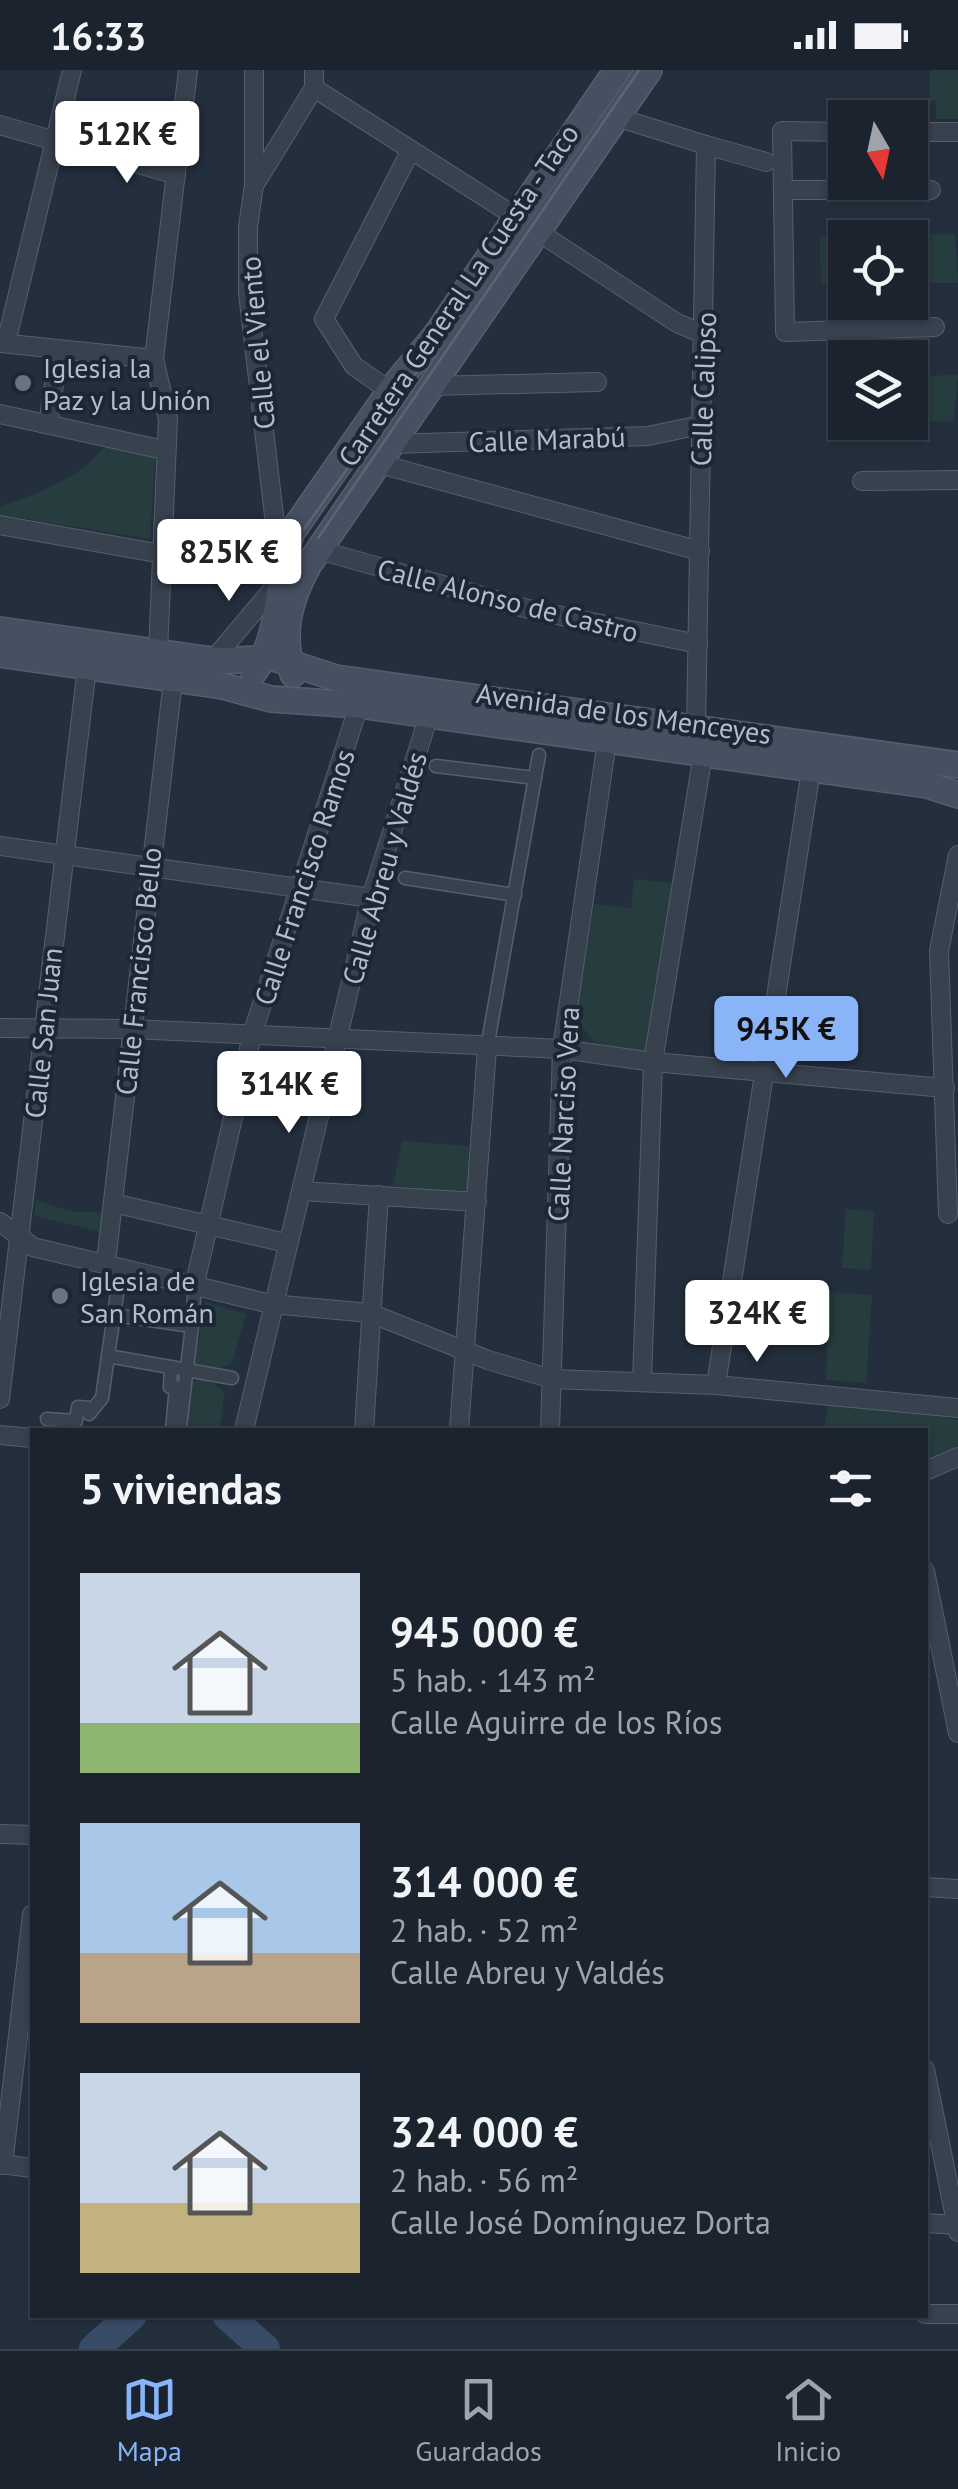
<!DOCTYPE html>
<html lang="es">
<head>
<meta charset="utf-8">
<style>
	:root { --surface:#1b232e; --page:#282f3a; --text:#f1f3f6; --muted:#a0a4aa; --line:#39404a; --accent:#8ab4f8 }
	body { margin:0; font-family:"PT Sans",sans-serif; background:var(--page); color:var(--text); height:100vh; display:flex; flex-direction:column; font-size:38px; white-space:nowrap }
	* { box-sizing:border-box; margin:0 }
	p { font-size:32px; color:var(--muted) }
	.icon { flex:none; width:55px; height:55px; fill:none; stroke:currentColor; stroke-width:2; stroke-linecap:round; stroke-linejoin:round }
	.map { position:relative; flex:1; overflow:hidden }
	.drawer { position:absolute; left:30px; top:1358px; width:898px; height:890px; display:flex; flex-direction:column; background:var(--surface); border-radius:0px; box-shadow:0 2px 8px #0004,0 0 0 2px var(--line) }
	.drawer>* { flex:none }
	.needle { width:65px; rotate:171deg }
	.buttons { position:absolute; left:828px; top:30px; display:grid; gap:20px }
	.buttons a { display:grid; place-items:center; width:100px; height:100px; border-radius:0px; background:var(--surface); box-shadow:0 2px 8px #0004,0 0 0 2px var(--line); font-size:50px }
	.price { position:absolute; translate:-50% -85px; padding:0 22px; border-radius:10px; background:#fff; color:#222; font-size:32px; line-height:65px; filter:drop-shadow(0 2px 5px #0008) }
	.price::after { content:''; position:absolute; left:50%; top:60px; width:30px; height:22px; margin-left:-15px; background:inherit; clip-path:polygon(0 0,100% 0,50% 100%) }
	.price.active { background:var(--accent); color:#111 }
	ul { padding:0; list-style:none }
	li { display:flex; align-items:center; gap:30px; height:250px; padding:0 50px }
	li span { display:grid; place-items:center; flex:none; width:280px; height:200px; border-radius:0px; color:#555 }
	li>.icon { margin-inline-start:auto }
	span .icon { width:120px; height:120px; fill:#fffc; stroke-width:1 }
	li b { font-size:42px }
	h2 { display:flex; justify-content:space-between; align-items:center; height:120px; padding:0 50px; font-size:42px }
	.status { display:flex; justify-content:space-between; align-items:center; height:70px; padding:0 50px; background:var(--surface); direction:ltr }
	.status svg { height:28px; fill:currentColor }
	.dock { display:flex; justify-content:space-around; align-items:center; height:140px; border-top:2px solid var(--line); background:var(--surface); font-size:28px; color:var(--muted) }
	.dock a { display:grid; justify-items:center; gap:5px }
	.dock .active { color:var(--accent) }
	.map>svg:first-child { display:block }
</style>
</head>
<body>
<div class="status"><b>16:33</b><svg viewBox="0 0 49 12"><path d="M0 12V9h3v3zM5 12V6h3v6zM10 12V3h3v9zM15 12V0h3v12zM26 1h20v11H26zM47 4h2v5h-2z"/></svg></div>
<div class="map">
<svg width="958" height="2279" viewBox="0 0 958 2279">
	<rect width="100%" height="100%" fill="#242f3e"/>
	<!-- green -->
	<g fill="#263c3f">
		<path d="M 930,0 L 958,0 L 958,49 L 936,49 L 936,31 L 930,31 Z"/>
		<path d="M 955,164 L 958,213 L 910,213 L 910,168 L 845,168 L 845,214 L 821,214 L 820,166 Z"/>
		<path d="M 958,305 L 953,351 L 910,352 L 910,306 Z"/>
		<path d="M 106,375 L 155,387 L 150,469 L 0,445 L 0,436 C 35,426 85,405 106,375 Z"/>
		<path d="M 634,809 L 673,813 L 647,982 L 596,973 L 583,958 L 574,956 L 594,834 L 631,838 Z"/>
		<path d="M 402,1071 L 469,1076 L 468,1123 L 393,1116 Z"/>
		<path d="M 36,1130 L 69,1141 L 107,1143 L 103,1162 L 34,1146 Z"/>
		<path d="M 846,1139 L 874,1141 L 871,1200 L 842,1198 Z"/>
		<path d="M 829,1222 L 872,1225 L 866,1313 L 826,1310 Z"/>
		<path d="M 206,1232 L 246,1244 L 232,1293 L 217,1301 L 194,1294 Z"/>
		<path d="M 206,1309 L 225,1322 L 219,1360 L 183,1360 L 189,1317 L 192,1311 Z"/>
		<path d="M 829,1327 L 958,1350 L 958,1376 L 925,1389 L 925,1360 L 824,1360 Z"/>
	</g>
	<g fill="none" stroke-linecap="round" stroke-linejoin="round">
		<!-- river -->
		<g stroke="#394c67" stroke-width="30">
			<path d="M 227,2245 L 265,2279"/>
			<path d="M 94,2279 L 132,2245"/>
		</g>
		<!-- pedestrian casing -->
		<g stroke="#565f6c" stroke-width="15">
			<g id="pedestrian">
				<path d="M 436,696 L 535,708"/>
				<path d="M 405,808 L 515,825"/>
				<path d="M 487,978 L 539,685"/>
				<path d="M 121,1196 L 108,1286 L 232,1308"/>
				<path d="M 114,1245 L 192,1256 L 180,1356"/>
				<path d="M 192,1256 L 195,1213"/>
				<path d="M 171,1297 L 170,1317 L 176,1317 L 172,1360"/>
				<path d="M 89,1344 L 102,1328 L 108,1286"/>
				<path d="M 47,1349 L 76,1351 L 78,1337 L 89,1338"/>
			</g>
		</g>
		<!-- minor casing -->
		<g stroke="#565f6c" stroke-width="20">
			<g id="minor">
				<path d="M 254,0 L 254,115 L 248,157 L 248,223 L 277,471 L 284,485"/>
				<path d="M 314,18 L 516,147"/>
				<path d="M 616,47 L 706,75 L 696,658"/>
				<path d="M 0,55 L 52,70"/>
				<path d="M 845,62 L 782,61 L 785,262 L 935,257"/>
				<path d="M 910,62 L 958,62"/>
				<path d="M 706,75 L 766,92"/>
				<path d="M 90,80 L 176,105"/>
				<path d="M 255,114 L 314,18 L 314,0"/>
				<path d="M 783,120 L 931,120"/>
				<path d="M 537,161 L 677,253 L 706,265"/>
				<path d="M 0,273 L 154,289"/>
				<path d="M 6,273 L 72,0"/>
				<path d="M 431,316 L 597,312"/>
				<path d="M 390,321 L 354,296 L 324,249 L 411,80"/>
				<path d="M 0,344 L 164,380"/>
				<path d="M 48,354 L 59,282"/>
				<path d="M 394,374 L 648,366 L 700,355"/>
				<path d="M 380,394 L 700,481"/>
				<path d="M 862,411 L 958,410"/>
				<path d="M 0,455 L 162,484"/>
				<path d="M 319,480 L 528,539 L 698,574"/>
				<path d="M 158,582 L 168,349 L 154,289 L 188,0"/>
				<path d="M 213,590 L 282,508"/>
				<path d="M 0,776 L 371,828"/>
				<path d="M 0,958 L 131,959 L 562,979 L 653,992 L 945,1018"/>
				<path d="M 301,1121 L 477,1132"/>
				<path d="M 113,1133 L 286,1173"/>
				<path d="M 948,1144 L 939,881 L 958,785"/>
				<path d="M 0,1152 L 33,1177 L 271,1234 L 370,1243 L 488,1290 L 552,1309 L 716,1315 L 958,1338"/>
				<path d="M 106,1192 L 173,610"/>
				<path d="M 195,1213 L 252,965 L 359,635"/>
				<path d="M 642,1312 L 653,992 L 703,684"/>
				<path d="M 716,1315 L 811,700"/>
				<path d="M 0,1329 L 87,597"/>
				<path d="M 244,1360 L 371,828 L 429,645"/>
				<path d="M 364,1360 L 379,1125"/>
				<path d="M 459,1360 L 487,978"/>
				<path d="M 550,1360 L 562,979 L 607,671"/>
				<path d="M 0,1365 L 32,1368"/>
				<path d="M 925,1401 L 958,1387"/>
				<path d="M 925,1501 L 958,1663"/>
				<path d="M 0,1764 L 32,1765"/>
				<path d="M 925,1817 L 958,1819"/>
				<path d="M 925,1999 L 958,2162"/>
				<path d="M 0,2094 L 32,2098"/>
				<path d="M 3,2095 L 32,1844"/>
				<path d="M 925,2153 L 958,2155"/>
				<path d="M 925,2244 L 958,2244"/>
			</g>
		</g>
		<!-- secondary casing -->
		<g stroke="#565f6c" stroke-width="28">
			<g id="secondary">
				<path d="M 0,560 L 219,591 L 274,588 L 336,608 L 958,695"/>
				<path d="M 0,584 L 223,616 L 271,629 L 359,635 L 927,715 L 958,725"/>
				<path d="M 254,602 C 284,563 275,506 292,462 L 390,321 L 436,265 L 617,0"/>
				<path d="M 293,604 C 280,563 289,530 309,494 L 649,0"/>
			</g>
		</g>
		<!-- pedestrian -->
		<use href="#pedestrian" stroke="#38414e" stroke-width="12"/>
		<!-- minor -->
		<use href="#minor" stroke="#38414e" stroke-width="18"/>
		<!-- secondary -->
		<use href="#secondary" stroke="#465061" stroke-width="25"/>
		<!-- tram -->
		<g stroke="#5a6575" stroke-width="2.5">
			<path d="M 304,459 L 419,299"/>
			<path d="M 318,468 L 639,0"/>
		</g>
	</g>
	<!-- markers -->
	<g fill="#6b7280" stroke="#1d2633" stroke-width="4">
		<circle cx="23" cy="313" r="10"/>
		<circle cx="60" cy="1226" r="10"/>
	</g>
	<g text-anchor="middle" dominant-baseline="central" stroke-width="8" stroke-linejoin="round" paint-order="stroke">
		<!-- street labels -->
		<g font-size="28" fill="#b4bcc9" stroke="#1d2633">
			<text transform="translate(458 225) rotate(-56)">Carretera General La Cuesta - Taco</text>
			<text transform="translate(257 273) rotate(-95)">Calle el Viento</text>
			<text transform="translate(703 319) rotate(-88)">Calle Calipso</text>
			<text transform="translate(547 369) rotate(-2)">Calle Marabú</text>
			<text transform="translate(508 530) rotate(14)">Calle Alonso de Castro</text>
			<text transform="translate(624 643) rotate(8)">Avenida de los Menceyes</text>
			<text transform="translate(384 798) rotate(-74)">Calle Abreu y Valdés</text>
			<text transform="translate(304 807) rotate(-72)">Calle Francisco Ramos</text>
			<text transform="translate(138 901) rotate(-84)">Calle Francisco Bello</text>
			<text transform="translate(43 963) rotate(-84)">Calle San Juan</text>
			<text transform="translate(563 1044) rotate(-87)">Calle Narciso Vera</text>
		</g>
		<!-- poi labels -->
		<g font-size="28" fill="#b4bcc9" stroke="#1d2633" text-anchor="start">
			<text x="43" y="297">Iglesia la<tspan x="43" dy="32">Paz y la Unión</tspan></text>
			<text x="80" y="1210">Iglesia de<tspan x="80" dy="32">San Román</tspan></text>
		</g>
	</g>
</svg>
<div class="buttons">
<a><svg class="needle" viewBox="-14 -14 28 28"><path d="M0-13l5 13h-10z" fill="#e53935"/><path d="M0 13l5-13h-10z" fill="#a0a4aa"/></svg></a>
<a><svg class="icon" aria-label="locate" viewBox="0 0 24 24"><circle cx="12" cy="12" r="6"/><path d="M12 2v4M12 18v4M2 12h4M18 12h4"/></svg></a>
<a><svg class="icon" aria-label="layers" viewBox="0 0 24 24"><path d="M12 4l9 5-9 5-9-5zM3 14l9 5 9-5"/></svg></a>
</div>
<b class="price" style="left:127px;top:116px">512K €</b>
<b class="price" style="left:229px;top:534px">825K €</b>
<b class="price active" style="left:786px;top:1011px">945K €</b>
<b class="price" style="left:289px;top:1066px">314K €</b>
<b class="price" style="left:757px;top:1295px">324K €</b>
<section class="drawer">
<h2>5 viviendas<svg class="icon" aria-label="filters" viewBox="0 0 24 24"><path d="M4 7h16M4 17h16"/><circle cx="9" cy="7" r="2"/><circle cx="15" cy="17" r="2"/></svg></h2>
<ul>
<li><span style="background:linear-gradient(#c9d6e8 75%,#8fb573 0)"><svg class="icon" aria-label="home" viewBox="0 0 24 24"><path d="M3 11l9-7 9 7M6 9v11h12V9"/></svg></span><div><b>945 000 €</b><p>5 hab. · 143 m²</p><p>Calle Aguirre de los Ríos</p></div></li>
<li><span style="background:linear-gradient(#a9c7e8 65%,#b9a48a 0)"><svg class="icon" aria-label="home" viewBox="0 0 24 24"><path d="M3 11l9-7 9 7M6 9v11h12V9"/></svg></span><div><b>314 000 €</b><p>2 hab. · 52 m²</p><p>Calle Abreu y Valdés</p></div></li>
<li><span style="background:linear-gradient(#c9d6e8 65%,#c2b280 0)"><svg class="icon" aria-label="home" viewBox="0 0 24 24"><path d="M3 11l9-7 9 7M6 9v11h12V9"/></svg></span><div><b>324 000 €</b><p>2 hab. · 56 m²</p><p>Calle José Domínguez Dorta</p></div></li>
</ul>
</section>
</div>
<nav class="dock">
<a class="active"><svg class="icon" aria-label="map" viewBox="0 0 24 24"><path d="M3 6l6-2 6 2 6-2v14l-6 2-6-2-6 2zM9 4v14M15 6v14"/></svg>Mapa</a>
<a><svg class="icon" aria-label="saved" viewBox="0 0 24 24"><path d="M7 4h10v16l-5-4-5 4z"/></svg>Guardados</a>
<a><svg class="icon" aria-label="home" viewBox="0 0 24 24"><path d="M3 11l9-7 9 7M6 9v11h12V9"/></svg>Inicio</a>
</nav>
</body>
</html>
